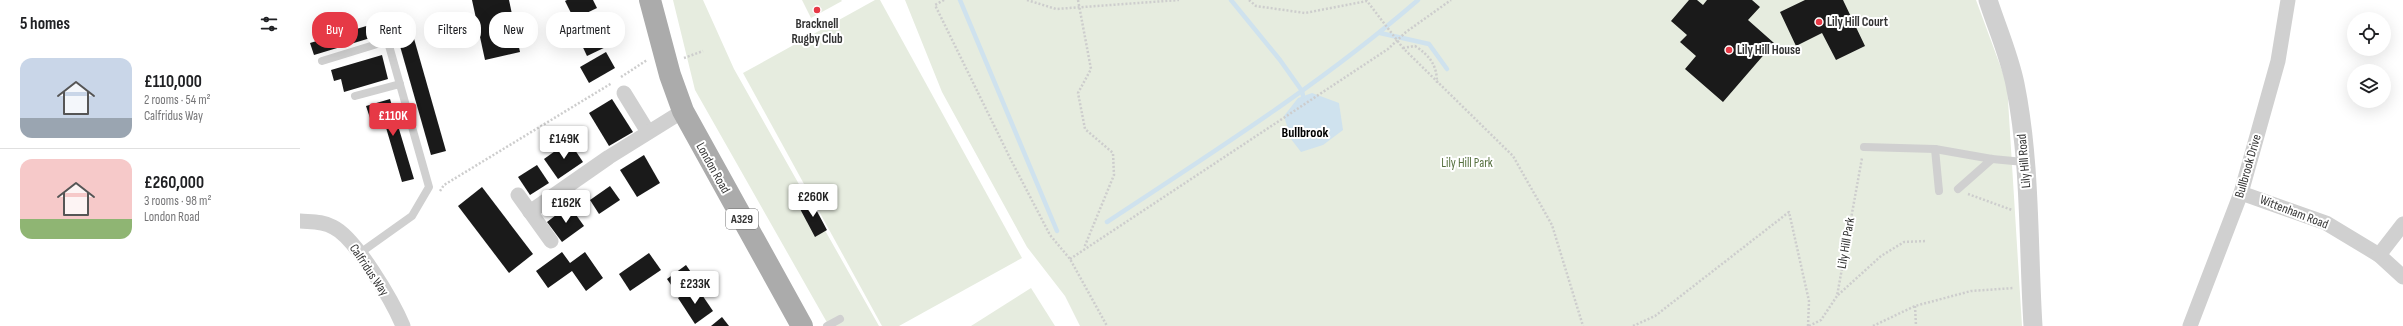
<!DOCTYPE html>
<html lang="en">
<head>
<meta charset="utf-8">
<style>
	:root { --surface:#fff; --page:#f2f2f2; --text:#202124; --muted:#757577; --line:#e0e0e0; --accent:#e63946 }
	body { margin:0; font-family:"Sofia Sans Condensed",sans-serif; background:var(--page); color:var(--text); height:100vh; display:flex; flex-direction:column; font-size:15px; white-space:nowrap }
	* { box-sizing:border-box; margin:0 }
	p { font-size:13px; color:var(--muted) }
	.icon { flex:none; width:22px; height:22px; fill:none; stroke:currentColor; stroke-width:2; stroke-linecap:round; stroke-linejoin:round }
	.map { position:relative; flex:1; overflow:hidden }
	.panel { display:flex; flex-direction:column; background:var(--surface); width:300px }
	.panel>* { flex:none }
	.hud { position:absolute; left:12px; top:12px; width:380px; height:36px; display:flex; gap:8px }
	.controls { position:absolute; left:2047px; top:12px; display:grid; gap:8px }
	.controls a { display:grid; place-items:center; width:44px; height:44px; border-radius:50%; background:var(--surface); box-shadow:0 4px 16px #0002; font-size:20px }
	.price { position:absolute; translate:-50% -34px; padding:0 9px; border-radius:4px; background:#fff; color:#222; font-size:13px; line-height:26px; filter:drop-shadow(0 1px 2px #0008) }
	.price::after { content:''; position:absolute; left:50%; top:24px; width:12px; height:9px; margin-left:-6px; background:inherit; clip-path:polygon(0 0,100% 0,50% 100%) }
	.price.active { background:var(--accent); color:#fff }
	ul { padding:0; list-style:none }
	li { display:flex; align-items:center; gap:12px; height:100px; padding:0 20px }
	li+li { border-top:1px solid var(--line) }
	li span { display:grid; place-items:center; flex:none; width:112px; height:80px; border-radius:12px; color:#555 }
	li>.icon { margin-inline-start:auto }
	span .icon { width:48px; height:48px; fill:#fffc; stroke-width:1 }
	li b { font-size:17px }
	h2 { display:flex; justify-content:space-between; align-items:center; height:48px; padding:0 20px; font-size:17px }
	.tag { padding:0 14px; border-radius:16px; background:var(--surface); box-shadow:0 4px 16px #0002; font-size:14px; line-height:36px }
	.tag.active { background:var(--accent); color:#fff }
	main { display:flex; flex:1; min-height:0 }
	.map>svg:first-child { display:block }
</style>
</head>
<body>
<main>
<section class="panel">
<h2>5 homes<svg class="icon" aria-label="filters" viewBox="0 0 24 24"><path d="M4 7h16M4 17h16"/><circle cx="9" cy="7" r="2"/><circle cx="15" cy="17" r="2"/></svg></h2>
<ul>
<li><span style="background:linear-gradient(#c9d6e8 75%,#9aa5b1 0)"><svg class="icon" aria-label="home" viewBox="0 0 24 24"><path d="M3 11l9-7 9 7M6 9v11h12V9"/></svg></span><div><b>£110,000</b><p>2 rooms · 54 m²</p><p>Calfridus Way</p></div></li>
<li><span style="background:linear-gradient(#f6c9c9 75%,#8fb573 0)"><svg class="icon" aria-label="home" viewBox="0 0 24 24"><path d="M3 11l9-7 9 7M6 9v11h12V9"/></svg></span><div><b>£260,000</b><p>3 rooms · 98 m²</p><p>London Road</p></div></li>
</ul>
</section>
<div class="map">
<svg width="2103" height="326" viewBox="0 0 2103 326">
	<rect width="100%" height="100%" fill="#fff"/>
	<!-- green -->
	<g fill="#e6ecdf">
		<path d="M 373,0 L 403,0 L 434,69 L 579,326 L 529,326 L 395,90 Z"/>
		<path d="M 502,0 L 541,0 L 542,1 L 511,18 Z"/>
		<path d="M 575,0 L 580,0 L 722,258 L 599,326 L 582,326 L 443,73 Z"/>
		<path d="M 605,0 L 1676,0 L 1707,84 L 1722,326 L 780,326 L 765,296 L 727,247 L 642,92 Z"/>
		<path d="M 731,288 L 755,326 L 671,326 Z"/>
	</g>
	<!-- water -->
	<path fill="#cfe2ee" d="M 1012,93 L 1039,103 L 1043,130 L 1023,145 L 1001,152 L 991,139 L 984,116 L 998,98 Z"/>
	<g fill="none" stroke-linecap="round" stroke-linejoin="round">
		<!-- stream -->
		<g stroke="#cfe2ee" stroke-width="4.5">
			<path d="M 660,0 L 757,231"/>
			<path d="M 931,0 L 980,60 L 1002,91 L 1003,96"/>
			<path d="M 1080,33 L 1129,44 L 1147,69"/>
			<path d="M 807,222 C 913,152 1021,84 1118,0"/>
		</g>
	</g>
	<!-- building -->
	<g fill="#1a1a1a">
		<path d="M 172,0 L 209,0 L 220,52 L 185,60 Z"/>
		<path d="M 267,0 L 293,0 L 297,8 L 274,19 L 265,1 Z"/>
		<path d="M 1389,0 L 1397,0 L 1403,5 L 1407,0 L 1452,0 L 1460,7 L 1448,20 L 1474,43 L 1423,102 L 1385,69 L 1396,56 L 1380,42 L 1387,35 L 1371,21 Z"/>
		<path d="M 1505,0 L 1543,0 L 1565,46 L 1536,60 L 1522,33 L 1496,46 L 1480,12 Z"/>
		<path d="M 107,14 L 146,151 L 131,155 L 92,18 Z"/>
		<path d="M 73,24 L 77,36 L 14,55 L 10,43 Z"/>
		<path d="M 301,26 L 310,45 L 287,56 L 278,37 Z"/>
		<path d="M 306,52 L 315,68 L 289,83 L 280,67 Z"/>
		<path d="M 82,55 L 88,79 L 44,92 L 41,79 L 34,81 L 31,70 Z"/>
		<path d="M 90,99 L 114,179 L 102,182 L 82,114 L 70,118 L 66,106 Z"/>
		<path d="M 312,99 L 333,132 L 309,146 L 289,113 Z"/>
		<path d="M 269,141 L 283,162 L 258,179 L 244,159 Z"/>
		<path d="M 344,155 L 360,183 L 337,197 L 320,170 Z"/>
		<path d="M 237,165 L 249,183 L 230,195 L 218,177 Z"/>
		<path d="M 310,186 L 320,200 L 299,214 L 290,200 Z"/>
		<path d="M 182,187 L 233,254 L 209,273 L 158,206 Z"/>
		<path d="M 511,200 L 527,230 L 515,237 L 499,207 Z"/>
		<path d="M 269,205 L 284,226 L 262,242 L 247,222 Z"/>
		<path d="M 262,252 L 270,263 L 285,252 L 303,278 L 286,291 L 272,271 L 248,288 L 236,271 Z"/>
		<path d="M 349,253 L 361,270 L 330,291 L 319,274 Z"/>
		<path d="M 386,265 L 395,278 L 376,292 L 367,279 Z"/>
		<path d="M 396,286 L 413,311 L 395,324 L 378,298 Z"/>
		<path d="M 422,317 L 429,326 L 411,326 Z"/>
	</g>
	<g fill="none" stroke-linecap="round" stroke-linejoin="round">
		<!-- path -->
		<g stroke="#cdcdcd" stroke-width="2.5" stroke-dasharray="2 2" stroke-linecap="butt">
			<path d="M 644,0 L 635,5 L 711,160 L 750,235 L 770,259 L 807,326"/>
			<path d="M 727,0 L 756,9 L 879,0"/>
			<path d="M 778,0 L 791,69 L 778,93 L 785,129 L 813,153 L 814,175 L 784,248"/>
			<path d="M 949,0 L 956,6 L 1005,13 L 1067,1 L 1103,48 L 1213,156 L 1252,225 L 1283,326"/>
			<path d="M 1103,48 L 1115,46 C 1130,56 1137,65 1137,83"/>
			<path d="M 384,58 L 403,51"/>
			<path d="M 321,77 L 347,60"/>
			<path d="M 140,191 L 144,185 L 312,83"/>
			<path d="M 1668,194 L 1712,210"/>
			<path d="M 770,259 L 1088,49 L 1106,32 L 1151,0"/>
			<path d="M 1538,295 L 1581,256 L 1604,242 L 1626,241"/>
			<path d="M 1615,306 L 1616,326"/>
			<path d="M 1333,326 L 1355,316 L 1489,212 L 1509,301 L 1508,326"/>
			<path d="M 1509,326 L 1521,320 L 1537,296 L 1562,158"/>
			<path d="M 1573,326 L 1615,306 L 1671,291 L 1714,288"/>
		</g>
		<!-- service -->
		<g stroke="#d0d0d0" stroke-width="8">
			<path d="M 22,61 L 87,41"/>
			<path d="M 55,96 L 100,84"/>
			<path d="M 1564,147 L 1635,149 L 1692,159 L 1724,162"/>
			<path d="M 1635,149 L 1639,191"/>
			<path d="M 1658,189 L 1692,159"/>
			<path d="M 60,253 L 112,216 L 129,187 L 84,28"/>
			<path d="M 527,326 L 540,319"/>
		</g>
		<!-- minor -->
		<g stroke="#d0d0d0" stroke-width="15">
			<path d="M 324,93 L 348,132"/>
			<path d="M 1941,193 L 2026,223 L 2079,255 L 2103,277"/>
			<path d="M 218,195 L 251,241"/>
			<path d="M 230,212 L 309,157 L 383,111"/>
			<path d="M 0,221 C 11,222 23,221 33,227 C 56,238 93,302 103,326"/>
			<path d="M 2079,255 L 2103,224"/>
			<path d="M 1890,326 L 1941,193 L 1978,61 L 1988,0"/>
		</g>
		<!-- tertiary -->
		<path stroke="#d0d0d0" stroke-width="19" d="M 1688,0 C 1697,28 1709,55 1715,84 C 1731,163 1728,246 1733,326"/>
		<!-- primary -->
		<path stroke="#ababab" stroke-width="22" d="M 350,0 L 370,75 L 383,111 L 502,326"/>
	</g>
	<!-- markers -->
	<g fill="#e63946" stroke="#fff" stroke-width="1.5">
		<circle cx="517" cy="10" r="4"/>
		<circle cx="1519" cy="22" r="4"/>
		<circle cx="1429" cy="50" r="4"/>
	</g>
	<g text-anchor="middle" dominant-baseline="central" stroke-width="4" stroke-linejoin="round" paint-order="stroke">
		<!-- shield labels -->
		<rect fill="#fff" stroke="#707070" stroke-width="1" x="426" y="209" width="32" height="20" rx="3"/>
		<g font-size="12" font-weight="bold" fill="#333">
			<text x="442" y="219">A329</text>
		</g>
		<!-- poi labels -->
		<g font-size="13" font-weight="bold" fill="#333" stroke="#fff" text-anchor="start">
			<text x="1527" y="22">Lily Hill Court</text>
			<text x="517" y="24" text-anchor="middle">Bracknell<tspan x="517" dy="15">Rugby Club</tspan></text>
			<text x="1437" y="50">Lily Hill House</text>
		</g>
		<!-- street labels -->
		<g font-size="13" fill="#333" stroke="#fff">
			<text transform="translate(1724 161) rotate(-95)">Lily Hill Road</text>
			<text transform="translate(1948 166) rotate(-74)">Bullbrook Drive</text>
			<text transform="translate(413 168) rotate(61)">London Road</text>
			<text transform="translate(1994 212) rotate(21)">Wittenham Road</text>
			<text transform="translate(1546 243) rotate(-80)">Lily Hill Park</text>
			<text transform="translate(69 270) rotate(56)">Calfridus Way</text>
		</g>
		<!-- park labels -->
		<g font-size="13" fill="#56703f" stroke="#fff">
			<text x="1167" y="163">Lily Hill Park</text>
		</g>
		<!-- neighbourhood labels -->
		<g font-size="14" font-weight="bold" fill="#000" stroke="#fff">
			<text x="1005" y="132">Bullbrook</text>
		</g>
	</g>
</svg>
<div class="controls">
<a><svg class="icon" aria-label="locate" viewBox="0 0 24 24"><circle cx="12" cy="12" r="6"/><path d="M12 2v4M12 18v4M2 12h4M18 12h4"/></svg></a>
<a><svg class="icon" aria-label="layers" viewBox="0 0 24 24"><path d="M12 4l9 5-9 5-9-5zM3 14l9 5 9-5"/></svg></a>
</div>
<b class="price active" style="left:93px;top:137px">£110K</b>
<b class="price" style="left:264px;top:160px">£149K</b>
<b class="price" style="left:513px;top:218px">£260K</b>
<b class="price" style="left:266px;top:224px">£162K</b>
<b class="price" style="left:395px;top:305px">£233K</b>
<div class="hud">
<a class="tag active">Buy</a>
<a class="tag">Rent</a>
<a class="tag">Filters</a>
<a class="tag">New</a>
<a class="tag">Apartment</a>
</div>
</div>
</main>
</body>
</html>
